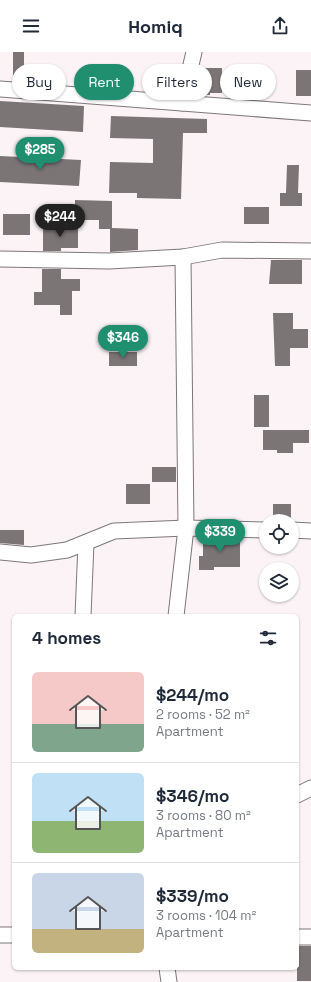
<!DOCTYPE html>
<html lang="en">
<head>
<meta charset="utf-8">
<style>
	:root { --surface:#fff; --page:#f6f6f7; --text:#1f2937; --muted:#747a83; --line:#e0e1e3; --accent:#1f8f70 }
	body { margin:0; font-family:"Space Grotesk",sans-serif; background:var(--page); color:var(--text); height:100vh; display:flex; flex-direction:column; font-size:15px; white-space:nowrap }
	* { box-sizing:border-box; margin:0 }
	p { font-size:13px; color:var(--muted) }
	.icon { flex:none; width:22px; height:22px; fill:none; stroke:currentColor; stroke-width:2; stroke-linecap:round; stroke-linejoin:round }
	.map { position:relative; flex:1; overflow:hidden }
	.drawer { position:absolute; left:12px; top:562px; width:287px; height:356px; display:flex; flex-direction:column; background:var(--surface); border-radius:6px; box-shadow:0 1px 3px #0004 }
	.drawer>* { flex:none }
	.top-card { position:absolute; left:12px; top:12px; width:287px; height:36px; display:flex; gap:8px }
	.controls { position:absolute; left:259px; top:462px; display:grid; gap:8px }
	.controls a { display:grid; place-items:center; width:40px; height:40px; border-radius:50%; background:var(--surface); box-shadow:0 1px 3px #0004; font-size:20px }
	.price { position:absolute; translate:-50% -34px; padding:0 9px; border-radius:14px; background:var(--accent); color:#fff; font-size:13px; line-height:26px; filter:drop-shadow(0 1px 2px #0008) }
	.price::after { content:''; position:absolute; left:50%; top:24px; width:12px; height:9px; margin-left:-6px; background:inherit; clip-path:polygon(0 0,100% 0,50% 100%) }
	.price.current { background:#222; color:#fff }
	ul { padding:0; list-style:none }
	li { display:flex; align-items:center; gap:12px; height:100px; padding:0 20px }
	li+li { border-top:1px solid var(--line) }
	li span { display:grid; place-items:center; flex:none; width:112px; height:80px; border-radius:6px; color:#555 }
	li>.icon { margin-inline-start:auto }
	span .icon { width:48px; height:48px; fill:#fffc; stroke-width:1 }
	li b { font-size:17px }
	h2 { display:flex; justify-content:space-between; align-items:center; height:48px; padding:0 20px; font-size:17px }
	.tag { padding:0 14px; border-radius:18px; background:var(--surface); box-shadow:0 1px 3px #0004; font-size:14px; line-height:36px }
	.tag.current { background:var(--accent); color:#fff }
	header { display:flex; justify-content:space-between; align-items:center; height:52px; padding:0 20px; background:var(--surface); font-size:18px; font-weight:600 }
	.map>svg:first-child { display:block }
</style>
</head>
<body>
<header><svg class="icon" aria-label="menu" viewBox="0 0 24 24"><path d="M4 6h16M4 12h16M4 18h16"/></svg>Homiq<svg class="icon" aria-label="share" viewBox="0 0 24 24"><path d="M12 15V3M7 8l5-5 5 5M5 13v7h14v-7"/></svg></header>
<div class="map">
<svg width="311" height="930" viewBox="0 0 311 930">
	<rect width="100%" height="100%" fill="#fbf3f5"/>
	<!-- building -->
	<g fill="#7b7576">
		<rect x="13" y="0" width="11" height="26"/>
		<path d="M 202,16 L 222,16 L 222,41 L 210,41 L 210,43 L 193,42 L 197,28 L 202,28 Z"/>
		<rect x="296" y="18" width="15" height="26"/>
		<path d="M 0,49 L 84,54 L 83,80 L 0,75 Z"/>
		<path d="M 111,64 L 207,67 L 207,81 L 183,81 L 181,147 L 137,146 L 137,141 L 109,141 L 110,110 L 153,111 L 153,87 L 110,86 Z"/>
		<path d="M 0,104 L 81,108 L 79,134 L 0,130 Z"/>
		<path d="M 287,113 L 299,113 L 298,141 L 302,141 L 302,154 L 280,154 L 280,141 L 286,141 Z"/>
		<path d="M 75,148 L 112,149 L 112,176 L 138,177 L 138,198 L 110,200 L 110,177 L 99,177 L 99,168 L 75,168 Z"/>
		<rect x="244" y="155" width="25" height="17"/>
		<rect x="3" y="162" width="27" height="21"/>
		<path d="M 43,175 L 78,175 L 78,196 L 61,196 L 61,199 L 43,199 Z"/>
		<path d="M 271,208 L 302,208 L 302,232 L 269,232 Z"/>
		<path d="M 42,217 L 61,217 L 61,227 L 80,227 L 80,239 L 72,239 L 72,263 L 60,263 L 60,253 L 34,253 L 34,240 L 42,240 Z"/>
		<path d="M 273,261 L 293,261 L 293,277 L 308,277 L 308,296 L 290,296 L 290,314 L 275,314 Z"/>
		<rect x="109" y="300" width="28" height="14"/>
		<rect x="254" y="343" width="15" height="32"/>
		<path d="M 263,378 L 309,378 L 309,391 L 293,391 L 293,401 L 277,401 L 277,398 L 263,398 Z"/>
		<rect x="152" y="415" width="24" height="15"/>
		<rect x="126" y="432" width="24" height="20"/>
		<rect x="273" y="452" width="18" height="17"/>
		<path d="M 0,478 L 24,478 L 24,493 L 0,491 Z"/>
		<path d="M 203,485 L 240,486 L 240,515 L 214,515 L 214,518 L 199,518 L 199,504 L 203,504 Z"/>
		<path d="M 299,894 L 311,894 L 311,929 L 297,929 L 297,915 L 299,915 Z"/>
	</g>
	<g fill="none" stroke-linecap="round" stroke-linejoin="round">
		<!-- minor casing -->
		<g stroke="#7e7779" stroke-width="17">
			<g id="minor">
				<path d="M 0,37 L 311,61"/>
				<path d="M 182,51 L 194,0"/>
				<path d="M 0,207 L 109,209 L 183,205 L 222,198 L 311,199"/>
				<path d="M 292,478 L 311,479"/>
				<path d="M 0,500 L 31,503 L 67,498 L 114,479 L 186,476 L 266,478"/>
				<path d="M 83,564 L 86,491"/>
				<path d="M 176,564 L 186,476 L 183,205"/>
				<path d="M 297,743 L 311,736"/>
				<path d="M 0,883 L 14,883"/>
				<path d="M 297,885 L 311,885"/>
				<path d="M 167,916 L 169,930"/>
			</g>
		</g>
		<!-- minor -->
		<use href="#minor" stroke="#fff" stroke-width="15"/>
	</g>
</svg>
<div class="controls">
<a><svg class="icon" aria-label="locate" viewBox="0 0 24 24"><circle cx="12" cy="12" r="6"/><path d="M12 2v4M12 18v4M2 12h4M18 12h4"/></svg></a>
<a><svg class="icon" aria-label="layers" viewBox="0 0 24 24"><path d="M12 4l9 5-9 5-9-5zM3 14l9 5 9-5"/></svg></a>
</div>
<b class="price" style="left:40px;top:119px">$285</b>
<b class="price current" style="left:60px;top:186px">$244</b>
<b class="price" style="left:123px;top:307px">$346</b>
<b class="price" style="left:220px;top:501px">$339</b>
<div class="top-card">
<a class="tag">Buy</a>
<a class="tag current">Rent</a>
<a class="tag">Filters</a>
<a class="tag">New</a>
</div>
<section class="drawer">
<h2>4 homes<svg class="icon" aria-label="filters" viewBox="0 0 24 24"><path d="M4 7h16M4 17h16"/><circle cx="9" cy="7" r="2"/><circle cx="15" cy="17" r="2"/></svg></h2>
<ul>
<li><span style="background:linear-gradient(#f6c9c9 65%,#7fa58c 0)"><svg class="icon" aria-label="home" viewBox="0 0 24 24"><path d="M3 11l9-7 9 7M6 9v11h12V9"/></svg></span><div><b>$244/mo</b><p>2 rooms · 52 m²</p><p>Apartment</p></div></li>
<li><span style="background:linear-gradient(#bfe0f5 60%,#8fb573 0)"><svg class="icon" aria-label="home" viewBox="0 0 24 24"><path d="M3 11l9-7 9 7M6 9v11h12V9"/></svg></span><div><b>$346/mo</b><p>3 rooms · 80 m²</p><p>Apartment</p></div></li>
<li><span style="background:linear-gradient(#c9d6e8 70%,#c2b280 0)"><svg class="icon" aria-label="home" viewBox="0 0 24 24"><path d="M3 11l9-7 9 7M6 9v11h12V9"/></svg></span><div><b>$339/mo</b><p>3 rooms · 104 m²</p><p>Apartment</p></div></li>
</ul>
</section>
</div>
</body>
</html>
